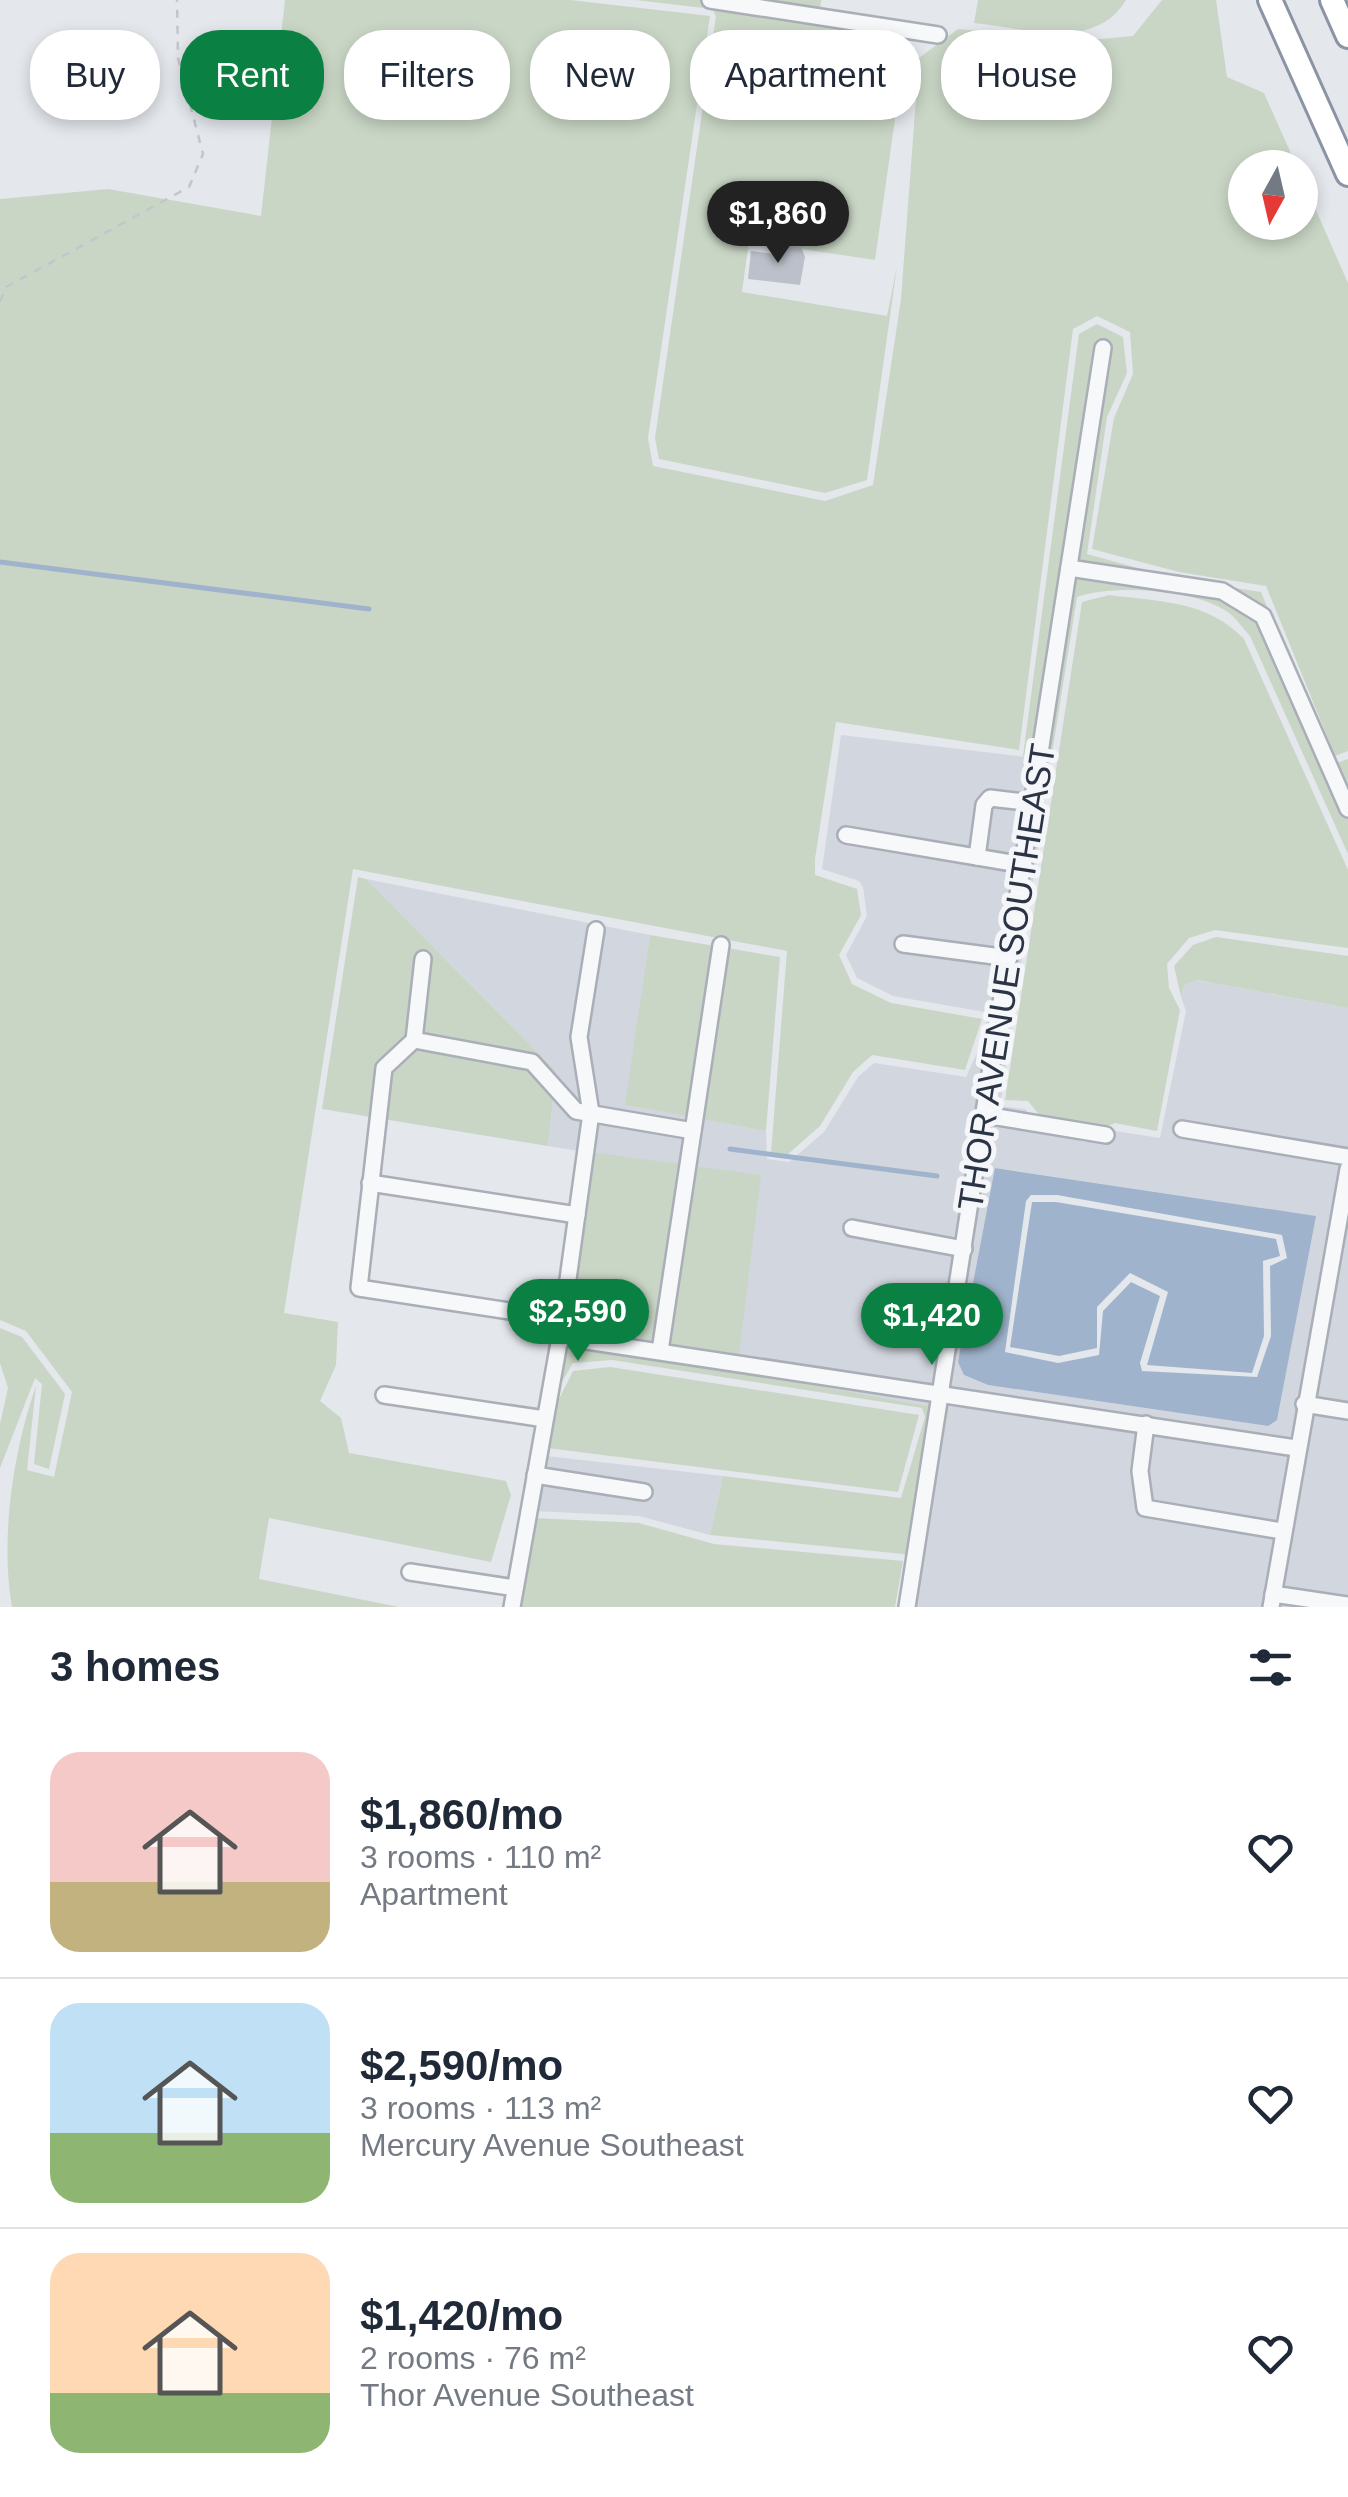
<!DOCTYPE html>
<html lang="en">
<head>
<meta charset="utf-8">
<style>
	:root { --surface:#fff; --page:#f2f2f3; --text:#1f2937; --muted:#747a83; --line:#e0e1e3; --accent:#0b8043 }
	body { margin:0; font-family:Helvetica,sans-serif; background:var(--page); color:var(--text); height:100vh; display:flex; flex-direction:column; font-size:38px; white-space:nowrap }
	* { box-sizing:border-box; margin:0 }
	p { font-size:32px; color:var(--muted) }
	.icon { flex:none; width:55px; height:55px; fill:none; stroke:currentColor; stroke-width:2; stroke-linecap:round; stroke-linejoin:round }
	.map { position:relative; height:1607px; overflow:hidden }
	.sheet { display:flex; flex-direction:column; background:var(--surface); flex:1 }
	.sheet>* { flex:none }
	.guide { position:absolute; left:30px; top:30px; width:1290px; height:90px; display:flex; gap:20px }
	.needle { width:65px; rotate:188deg }
	.tools { position:absolute; left:1228px; top:150px; display:grid; gap:20px }
	.tools a { display:grid; place-items:center; width:90px; height:90px; border-radius:50%; background:var(--surface); box-shadow:0 5px 15px #0003; font-size:50px }
	.price { position:absolute; translate:-50% -85px; padding:0 22px; border-radius:35px; background:var(--accent); color:#fff; font-size:32px; line-height:65px; filter:drop-shadow(0 2px 5px #0008) }
	.price::after { content:''; position:absolute; left:50%; top:60px; width:30px; height:22px; margin-left:-15px; background:inherit; clip-path:polygon(0 0,100% 0,50% 100%) }
	.price.current { background:#222; color:#fff }
	ul { padding:0; list-style:none }
	li { display:flex; align-items:center; gap:30px; height:250px; padding:0 50px }
	li+li { border-top:2px solid var(--line) }
	li span { display:grid; place-items:center; flex:none; width:280px; height:200px; border-radius:30px; color:#555 }
	li>.icon { margin-inline-start:auto }
	span .icon { width:120px; height:120px; fill:#fffc; stroke-width:1 }
	li b { font-size:42px }
	h2 { display:flex; justify-content:space-between; align-items:center; height:120px; padding:0 50px; font-size:42px }
	.chip { padding:0 35px; border-radius:40px; background:var(--surface); box-shadow:0 5px 15px #0003; font-size:35px; line-height:90px }
	.chip.current { background:var(--accent); color:#fff }
	.map>svg:first-child { display:block }
</style>
</head>
<body>
<div class="map">
<svg width="1348" height="1607" viewBox="0 0 1348 1607">
	<rect width="100%" height="100%" fill="#e4e7ec"/>
	<!-- built -->
	<g fill="#d2d6de" fill-rule="evenodd">
		<path d="M 841,735 L 1051,760 L 1000,1106 L 1025,1109 L 1042,1128 L 1084,1142 L 1115,1131 L 1160,1138 L 1186,1011 L 1181,997 L 1184,985 L 1196,980 L 1348,1008 L 1348,1607 L 902,1607 L 948,1410 L 737,1371 L 599,1154 L 548,1146 L 556,1071 L 366,879 L 650,935 L 626,1105 L 766,1131 L 767,1159 L 789,1162 L 824,1132 L 858,1077 L 874,1063 L 966,1077 L 987,1031 L 985,1012 L 893,996 L 857,978 L 846,955 L 867,916 L 863,887 L 859,881 L 822,869 ZM 996,1168 L 1315,1216 L 1277,1419 L 1268,1426 L 988,1385 L 964,1375 Z"/>
		<path d="M 546,1456 L 723,1476 L 710,1535 L 639,1516 L 534,1511 Z"/>
	</g>
	<!-- green -->
	<g fill="#c9d6c5">
		<path d="M 285,0 L 570,0 L 710,16 L 648,438 L 653,466 L 825,501 L 873,485 L 901,299 L 919,58 L 958,29 L 1080,41 L 1133,36 L 1162,0 L 1216,0 L 1227,77 L 1264,93 L 1297,167 L 1245,168 L 1245,222 L 1300,222 L 1300,174 L 1348,283 L 1348,751 L 1335,756 L 1266,586 L 1179,572 L 1092,549 L 1114,418 L 1133,374 L 1130,332 L 1097,316 L 1073,329 L 1019,750 L 836,722 L 815,859 L 815,875 L 857,889 L 861,915 L 839,955 L 852,984 L 891,1003 L 982,1019 L 965,1070 L 872,1055 L 853,1072 L 820,1126 L 787,1155 L 771,1153 L 787,951 L 353,869 L 284,1313 L 338,1322 L 336,1365 L 320,1401 L 341,1418 L 349,1453 L 506,1481 L 511,1495 L 491,1562 L 269,1518 L 259,1579 L 399,1607 L 12,1607 C 0,1540 13,1451 36,1386 L 27,1470 L 54,1477 L 72,1392 L 26,1331 L 0,1320 L 0,199 L 108,189 L 261,216 Z"/>
		<path d="M 636,0 L 821,0 L 820,14 L 876,28 L 900,84 L 875,260 L 749,241 L 742,292 L 887,316 L 897,266 L 867,480 L 825,493 L 659,459 L 655,438 L 716,16 L 712,9 Z"/>
		<path d="M 978,0 L 1126,0 C 1095,52 1026,28 974,23 Z"/>
		<path d="M 1097,324 L 1123,337 L 1127,373 L 1107,417 L 1087,554 L 1177,579 L 1261,592 L 1329,760 L 1334,764 L 1348,759 L 1348,854 L 1250,636 C 1243,629 1237,619 1229,613 C 1198,589 1112,584 1077,597 L 1051,760 L 1023,756 L 1079,334 Z"/>
		<path d="M 1109,595 C 1160,602 1207,600 1244,639 L 1348,870 L 1348,948 L 1215,930 L 1189,938 L 1167,964 L 1169,988 L 1180,1010 L 1157,1131 L 1115,1123 L 1086,1135 L 1045,1122 L 1028,1101 L 1005,1100 L 1082,602 Z"/>
		<path d="M 358,877 L 366,879 L 556,1071 L 548,1146 L 322,1109 Z"/>
		<path d="M 650,935 L 780,957 L 766,1131 L 625,1105 Z"/>
		<path d="M 1216,937 L 1348,956 L 1348,1008 L 1197,980 L 1184,985 L 1181,997 L 1174,966 L 1193,945 Z"/>
		<path d="M 582,1151 L 761,1175 L 737,1371 L 949,1410 L 908,1568 L 909,1558 L 903,1554 L 710,1535 L 723,1476 L 901,1498 L 925,1417 L 922,1408 L 612,1360 L 573,1363 L 553,1397 L 540,1443 L 547,1353 Z"/>
		<path d="M 0,1328 L 22,1337 L 65,1394 L 49,1469 L 34,1464 L 42,1384 L 35,1378 L 0,1468 L 0,1424 L 8,1388 L 0,1363 Z"/>
		<path d="M 610,1367 L 919,1415 L 898,1492 L 547,1448 L 558,1401 L 573,1371 Z"/>
		<path d="M 534,1518 L 639,1523 L 714,1544 L 903,1561 L 895,1607 L 519,1607 Z"/>
	</g>
	<!-- water -->
	<g fill="#9fb4cc" fill-rule="evenodd">
		<path d="M 995,1168 L 1316,1216 L 1277,1420 L 1268,1426 L 988,1385 L 964,1375 L 958,1362 ZM 1031,1195 L 1057,1195 L 1282,1235 L 1287,1258 L 1270,1266 L 1271,1336 L 1257,1377 L 1142,1371 L 1140,1363 L 1160,1296 L 1131,1282 L 1103,1311 L 1099,1355 L 1058,1363 L 1005,1352 L 1026,1201 Z"/>
		<path d="M 1032,1202 L 1056,1202 L 1276,1239 L 1280,1256 L 1263,1261 L 1264,1336 L 1252,1373 L 1147,1365 L 1168,1292 L 1130,1273 L 1097,1307 L 1097,1348 L 1059,1356 L 1010,1347 Z"/>
	</g>
	<g fill="none" stroke-linecap="round" stroke-linejoin="round">
		<!-- stream -->
		<g stroke="#9fb4cc" stroke-width="5">
			<path d="M 0,562 L 369,609"/>
			<path d="M 730,1149 L 937,1176"/>
		</g>
	</g>
	<!-- building -->
	<path fill="#bbc0ca" d="M 785,246 L 801,247 L 805,257 L 800,285 L 748,279 L 751,251 L 780,255 Z"/>
	<g fill="none" stroke-linecap="round" stroke-linejoin="round">
		<!-- minor casing -->
		<g stroke="#a9aeb7" stroke-width="20">
			<g id="minor">
				<path d="M 710,0 L 938,35"/>
				<path d="M 1069,568 L 1222,591 L 1263,616 L 1348,809"/>
				<path d="M 846,835 L 1024,865"/>
				<path d="M 977,857 L 984,805 L 990,798 L 1033,803"/>
				<path d="M 903,944 L 1009,958"/>
				<path d="M 423,959 L 414,1040 L 532,1062 L 576,1111 L 693,1131"/>
				<path d="M 414,1040 L 384,1068 L 359,1288 L 562,1319"/>
				<path d="M 985,1115 L 1106,1135"/>
				<path d="M 1182,1129 L 1348,1157"/>
				<path d="M 370,1183 L 577,1215"/>
				<path d="M 852,1228 L 964,1249"/>
				<path d="M 560,1337 L 1296,1448"/>
				<path d="M 660,1351 L 721,945"/>
				<path d="M 384,1395 L 545,1419"/>
				<path d="M 1304,1404 L 1348,1411"/>
				<path d="M 1146,1424 L 1140,1471 L 1145,1508 L 1282,1531"/>
				<path d="M 535,1475 L 644,1492"/>
				<path d="M 410,1572 L 515,1588"/>
				<path d="M 1273,1594 L 1348,1605"/>
				<path d="M 512,1607 L 560,1337 L 591,1113 L 579,1037 L 596,930"/>
				<path d="M 907,1607 L 1103,348"/>
				<path d="M 1271,1607 L 1348,1169"/>
			</g>
		</g>
		<!-- highway casing -->
		<g stroke="#8b94a3" stroke-width="28">
			<g id="highway">
				<path d="M 1270,0 L 1348,174"/>
				<path d="M 1332,0 L 1348,36"/>
			</g>
		</g>
		<!-- path -->
		<path stroke="#c2c5cb" stroke-width="2.5" stroke-dasharray="8 8" stroke-linecap="butt" d="M 0,302 L 6,287 L 189,187 L 203,154 L 178,58 L 177,0"/>
		<!-- minor -->
		<use href="#minor" stroke="#f7f8fa" stroke-width="15"/>
		<!-- highway -->
		<use href="#highway" stroke="#fff" stroke-width="22"/>
	</g>
	<g text-anchor="middle" dominant-baseline="central" stroke-width="10" stroke-linejoin="round" paint-order="stroke">
		<!-- street labels -->
		<g font-size="35" fill="#2b3445" stroke="#f4f6f9">
			<text transform="translate(1006 977) rotate(-81)">THOR AVENUE SOUTHEAST</text>
		</g>
	</g>
</svg>
<div class="tools">
<a><svg class="needle" viewBox="-14 -14 28 28"><path d="M0-13l5 13h-10z" fill="#e53935"/><path d="M0 13l5-13h-10z" fill="#747a83"/></svg></a>
</div>
<b class="price current" style="left:778px;top:266px">$1,860</b>
<b class="price" style="left:578px;top:1364px">$2,590</b>
<b class="price" style="left:932px;top:1368px">$1,420</b>
<div class="guide">
<a class="chip">Buy</a>
<a class="chip current">Rent</a>
<a class="chip">Filters</a>
<a class="chip">New</a>
<a class="chip">Apartment</a>
<a class="chip">House</a>
</div>
</div>
<section class="sheet">
<h2>3 homes<svg class="icon" aria-label="filters" viewBox="0 0 24 24"><path d="M4 7h16M4 17h16"/><circle cx="9" cy="7" r="2"/><circle cx="15" cy="17" r="2"/></svg></h2>
<ul>
<li><span style="background:linear-gradient(#f6c9c9 65%,#c2b280 0)"><svg class="icon" aria-label="home" viewBox="0 0 24 24"><path d="M3 11l9-7 9 7M6 9v11h12V9"/></svg></span><div><b>$1,860/mo</b><p>3 rooms · 110 m²</p><p>Apartment</p></div><svg class="icon" aria-label="heart" viewBox="0 0 24 24"><path d="M12 20l-8-8c-3-5 5-10 8-4 3-6 11-1 8 4z"/></svg></li>
<li><span style="background:linear-gradient(#bfe0f5 65%,#8fb573 0)"><svg class="icon" aria-label="home" viewBox="0 0 24 24"><path d="M3 11l9-7 9 7M6 9v11h12V9"/></svg></span><div><b>$2,590/mo</b><p>3 rooms · 113 m²</p><p>Mercury Avenue Southeast</p></div><svg class="icon" aria-label="heart" viewBox="0 0 24 24"><path d="M12 20l-8-8c-3-5 5-10 8-4 3-6 11-1 8 4z"/></svg></li>
<li><span style="background:linear-gradient(#ffd9b3 70%,#8fb573 0)"><svg class="icon" aria-label="home" viewBox="0 0 24 24"><path d="M3 11l9-7 9 7M6 9v11h12V9"/></svg></span><div><b>$1,420/mo</b><p>2 rooms · 76 m²</p><p>Thor Avenue Southeast</p></div><svg class="icon" aria-label="heart" viewBox="0 0 24 24"><path d="M12 20l-8-8c-3-5 5-10 8-4 3-6 11-1 8 4z"/></svg></li>
</ul>
</section>
</body>
</html>
